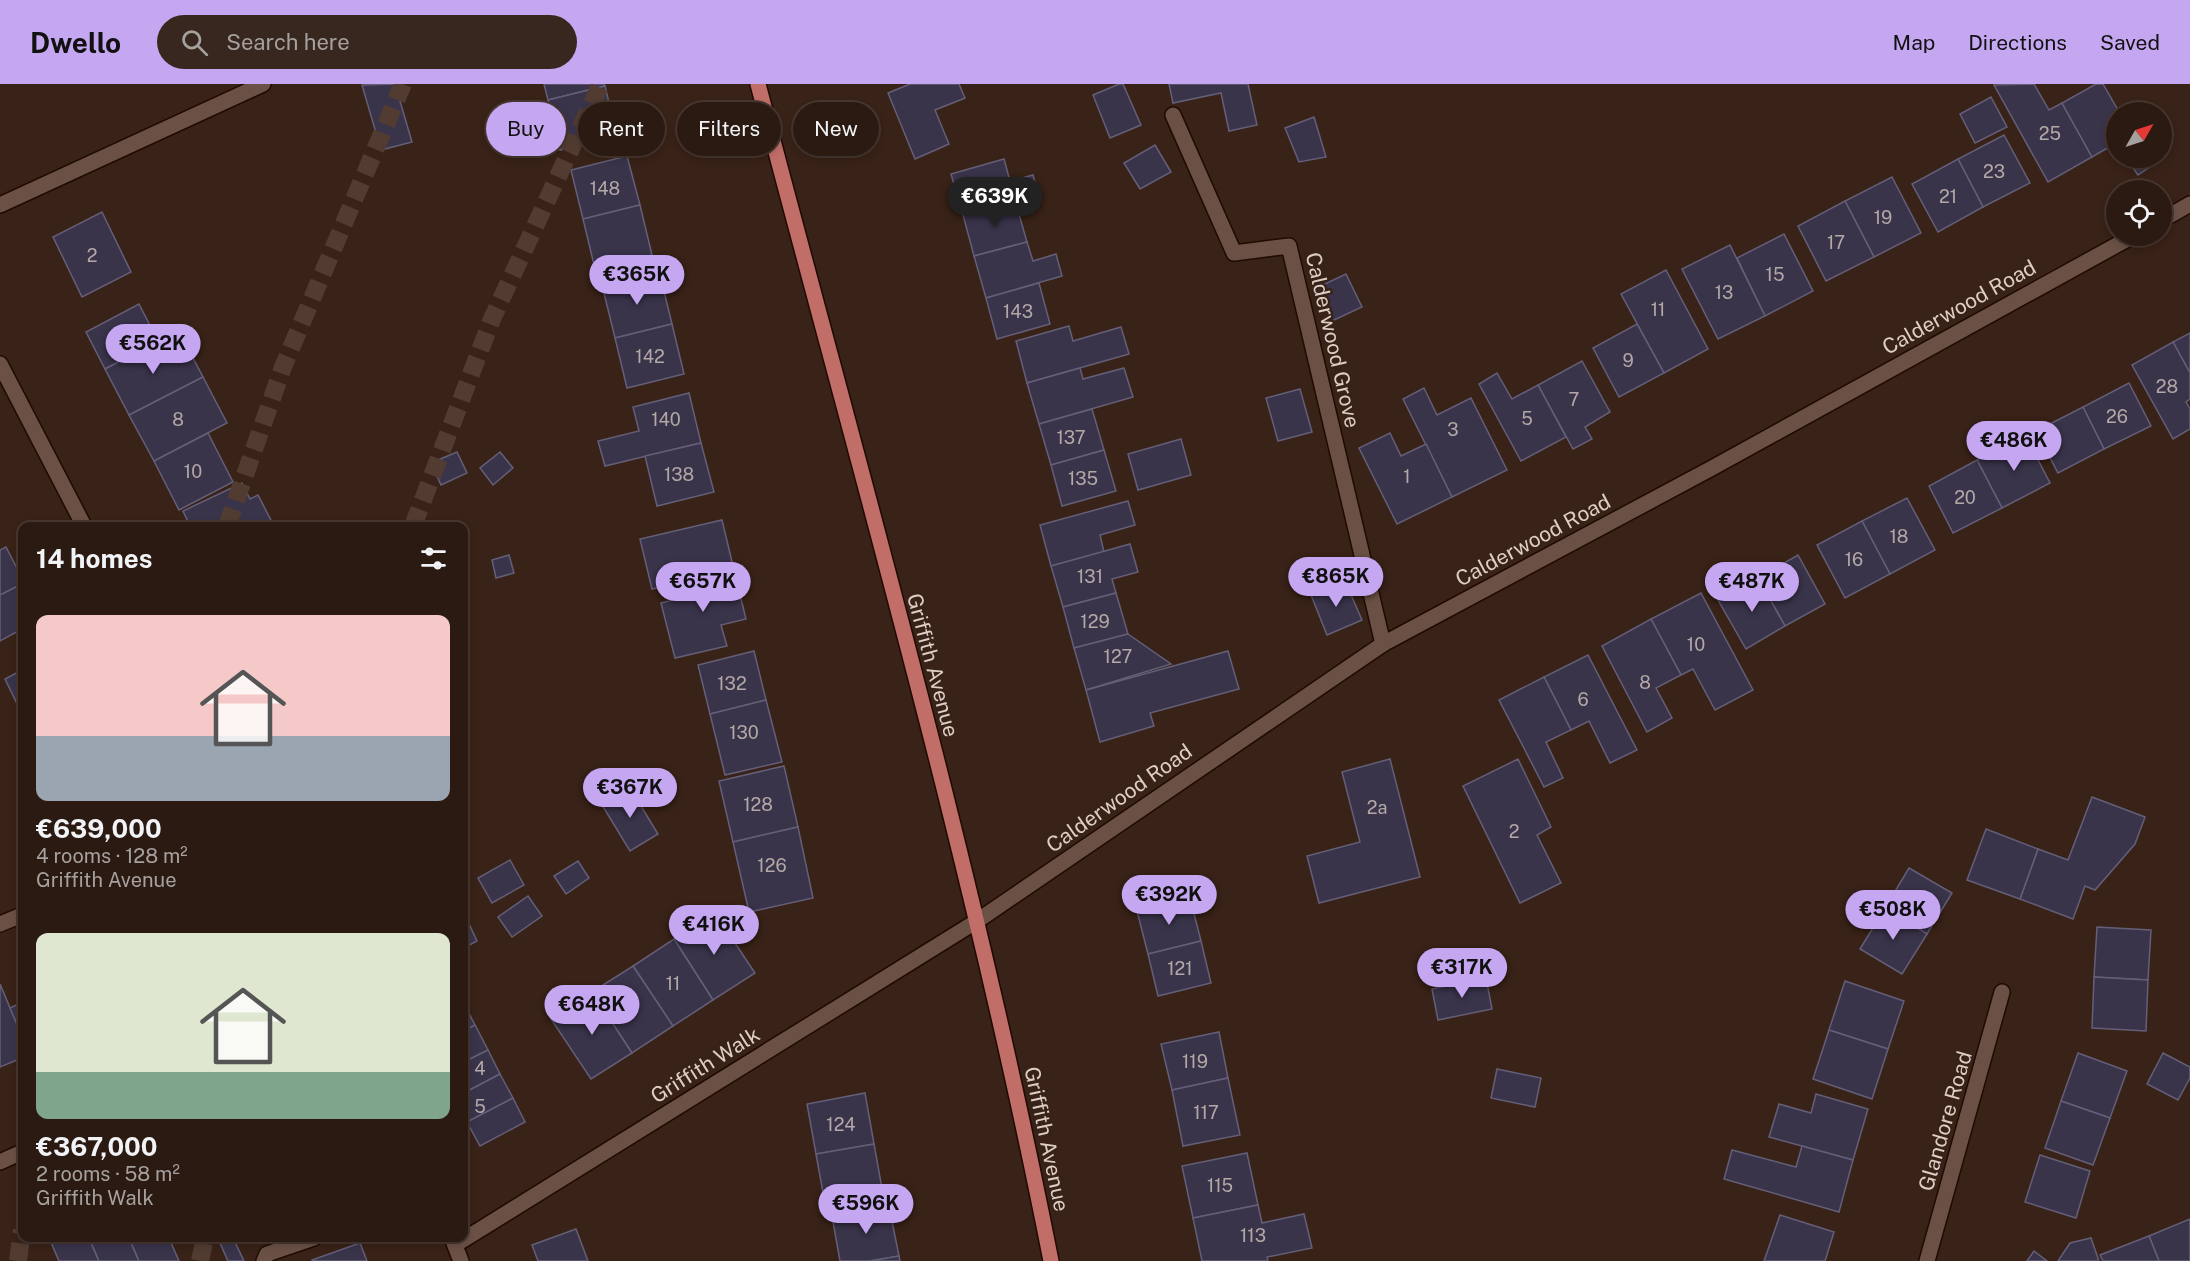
<!DOCTYPE html>
<html lang="en">
<head>
<meta charset="utf-8">
<style>
	:root { --surface:#2b1a11; --page:#37271f; --text:#f1f3f6; --muted:#a6a19f; --line:#473831; --accent:#c5a6f0 }
	body { margin:0; font-family:"Public Sans",sans-serif; background:var(--page); color:var(--text); height:100vh; display:flex; flex-direction:column; font-size:22px; white-space:nowrap }
	* { box-sizing:border-box; margin:0 }
	p { font-size:20px; color:var(--muted) }
	.icon { flex:none; width:33px; height:33px; fill:none; stroke:currentColor; stroke-width:2; stroke-linecap:round; stroke-linejoin:round }
	.map { position:relative; flex:1; overflow:hidden }
	.panel { position:absolute; left:18px; top:438px; width:450px; height:720px; display:flex; flex-direction:column; background:var(--surface); border-radius:12px; box-shadow:0 3px 9px #0003,0 0 0 2px var(--line) }
	.panel>* { flex:none }
	.guide { position:absolute; left:486px; top:18px; width:570px; height:54px; display:flex; gap:12px }
	.needle { width:39px; rotate:51deg }
	.fabs { position:absolute; left:2106px; top:18px; display:grid; gap:12px }
	.fabs a { display:grid; place-items:center; width:66px; height:66px; border-radius:50%; background:var(--surface); box-shadow:0 3px 9px #0003,0 0 0 2px var(--line); font-size:30px }
	.price { position:absolute; translate:-50% -51px; padding:0 14px; border-radius:21px; background:var(--accent); color:#111; font-size:20px; line-height:39px; filter:drop-shadow(0 2px 3px #0008) }
	.price::after { content:''; position:absolute; left:50%; top:36px; width:18px; height:14px; margin-left:-9px; background:inherit; clip-path:polygon(0 0,100% 0,50% 100%) }
	.price.selected { background:#222; color:#fff }
	ul { padding:0; list-style:none }
	li { display:grid; align-content:center; gap:12px; height:318px; padding:0 18px }
	li span { display:grid; place-items:center; height:186px; border-radius:12px; color:#555 }
	li>.icon { margin-inline-start:auto }
	span .icon { width:108px; height:108px; fill:#fffc; stroke-width:1 }
	li b { font-size:26px }
	h2 { display:flex; justify-content:space-between; align-items:center; height:72px; padding:0 18px; font-size:26px }
	.tag { padding:0 21px; border-radius:27px; background:var(--surface); box-shadow:0 3px 9px #0003,0 0 0 2px var(--line); font-size:21px; line-height:54px }
	.tag.selected { background:var(--accent); color:#111 }
	header { display:flex; align-items:center; gap:36px; box-sizing:border-box; height:84px; padding:0 30px; background:var(--accent); color:#111 }
	header strong { font-size:28px }
	nav { display:flex; gap:33px; margin-inline-start:auto; font-size:21px }
	.search { width:420px; height:54px; background:var(--page); display:flex; align-items:center; gap:15px; box-sizing:border-box; padding:0 21px; border-radius:33px; color:var(--muted); font-size:22px }
	.map>svg:first-child { display:block }
</style>
</head>
<body>
<header>
<strong>Dwello</strong>
<div class="search"><svg class="icon" aria-label="search" viewBox="0 0 24 24"><circle cx="10" cy="10" r="6"/><path d="M15 15l6 6"/></svg>Search here</div>
<nav><a>Map</a><a>Directions</a><a>Saved</a></nav>
</header>
<div class="map">
<svg width="2190" height="1177" viewBox="0 0 2190 1177">
	<rect width="100%" height="100%" fill="#392217"/>
	<!-- building -->
	<g fill="#3a344b" stroke="#645f78" stroke-width="1.5">
		<path d="M 395,0 L 412,58 L 381,66 L 362,1 Z"/>
		<path d="M 544,0 L 604,0 L 605,2 L 548,16 Z"/>
		<path d="M 910,0 L 959,0 L 965,14 L 935,26 L 949,60 L 915,75 L 888,9 Z"/>
		<path d="M 1119,0 L 1123,0 L 1141,41 L 1110,54 L 1093,11 Z"/>
		<path d="M 1169,0 L 1248,0 L 1257,41 L 1229,47 L 1221,9 L 1173,19 Z"/>
		<path d="M 2034,0 L 2049,26 L 2062,19 L 2092,73 L 2048,98 L 1994,1 Z"/>
		<path d="M 2096,0 L 2103,0 L 2119,28 L 2116,28 L 2116,59 L 2092,73 L 2062,19 Z"/>
		<path d="M 605,2 L 617,52 L 560,66 L 548,16 Z"/>
		<path d="M 1991,13 L 2007,43 L 1975,59 L 1960,30 Z"/>
		<path d="M 1314,33 L 1326,73 L 1299,78 L 1285,44 Z"/>
		<path d="M 2004,51 L 2030,99 L 1983,123 L 1958,75 Z"/>
		<path d="M 1155,61 L 1171,88 L 1140,105 L 1124,79 Z"/>
		<path d="M 2162,67 L 2165,73 L 2138,91 L 2126,74 L 2162,74 Z"/>
		<path d="M 627,72 L 640,121 L 583,135 L 571,86 Z"/>
		<path d="M 1004,75 L 1010,97 L 1033,91 L 1038,110 L 963,131 L 951,90 Z"/>
		<path d="M 1958,75 L 1983,123 L 1938,148 L 1912,100 Z"/>
		<path d="M 1892,93 L 1921,149 L 1874,173 L 1845,117 Z"/>
		<path d="M 1015,116 L 1027,158 L 974,172 L 963,131 Z"/>
		<path d="M 1845,117 L 1874,173 L 1826,197 L 1798,142 Z"/>
		<path d="M 640,121 L 652,171 L 595,185 L 583,135 Z"/>
		<path d="M 102,128 L 131,188 L 82,213 L 53,153 Z"/>
		<path d="M 1784,150 L 1813,207 L 1765,232 L 1737,174 Z"/>
		<path d="M 1027,158 L 1033,177 L 1056,170 L 1062,192 L 986,214 L 974,172 Z"/>
		<path d="M 1730,161 L 1765,232 L 1718,255 L 1682,185 Z"/>
		<path d="M 1666,186 L 1708,265 L 1664,289 L 1621,210 Z"/>
		<path d="M 1346,190 L 1362,223 L 1332,237 L 1316,204 Z"/>
		<path d="M 660,191 L 672,240 L 615,254 L 603,205 Z"/>
		<path d="M 1039,199 L 1050,240 L 997,255 L 986,214 Z"/>
		<path d="M 139,220 L 158,257 L 105,285 L 86,248 Z"/>
		<path d="M 672,240 L 684,290 L 627,304 L 615,254 Z"/>
		<path d="M 1637,240 L 1664,289 L 1619,313 L 1593,264 Z"/>
		<path d="M 1069,242 L 1073,257 L 1121,243 L 1129,270 L 1027,299 L 1016,257 Z"/>
		<path d="M 2190,249 L 2190,289 L 2173,258 Z"/>
		<path d="M 183,255 L 203,293 L 129,331 L 105,285 L 158,257 L 163,266 Z"/>
		<path d="M 2173,258 L 2190,289 L 2190,315 L 2186,318 L 2190,325 L 2190,345 L 2173,355 L 2132,281 Z"/>
		<path d="M 1582,277 L 1610,328 L 1585,343 L 1592,355 L 1573,365 L 1538,301 Z"/>
		<path d="M 1080,284 L 1083,295 L 1124,284 L 1133,313 L 1039,340 L 1027,299 Z"/>
		<path d="M 1497,289 L 1512,315 L 1538,301 L 1566,353 L 1521,377 L 1479,300 Z"/>
		<path d="M 203,293 L 227,339 L 154,377 L 129,331 Z"/>
		<path d="M 2129,299 L 2151,342 L 2104,365 L 2083,323 Z"/>
		<path d="M 1424,304 L 1437,331 L 1471,314 L 1507,386 L 1452,413 L 1403,315 Z"/>
		<path d="M 1300,305 L 1312,348 L 1278,357 L 1266,314 Z"/>
		<path d="M 689,309 L 701,359 L 605,382 L 598,357 L 639,347 L 633,323 Z"/>
		<path d="M 2083,323 L 2104,365 L 2058,389 L 2036,347 Z"/>
		<path d="M 1092,325 L 1104,366 L 1051,381 L 1039,340 Z"/>
		<path d="M 208,349 L 233,398 L 179,426 L 154,377 Z"/>
		<path d="M 1390,349 L 1401,372 L 1426,360 L 1452,413 L 1397,440 L 1359,364 Z"/>
		<path d="M 2025,351 L 2050,399 L 2002,424 L 1977,376 Z"/>
		<path d="M 1181,355 L 1191,391 L 1138,406 L 1128,370 Z"/>
		<path d="M 701,359 L 714,408 L 657,422 L 645,372 Z"/>
		<path d="M 1104,366 L 1116,407 L 1062,422 L 1051,381 Z"/>
		<path d="M 457,368 L 467,389 L 441,401 L 431,379 Z"/>
		<path d="M 500,368 L 513,384 L 493,401 L 480,384 Z"/>
		<path d="M 1977,376 L 2002,424 L 1953,449 L 1929,402 Z"/>
		<path d="M 242,399 L 250,415 L 258,411 L 274,442 L 190,442 L 183,427 Z"/>
		<path d="M 1907,414 L 1935,466 L 1890,490 L 1862,437 Z"/>
		<path d="M 1128,417 L 1135,441 L 1100,451 L 1104,468 L 1051,482 L 1040,441 Z"/>
		<path d="M 722,436 L 734,486 L 652,505 L 640,455 Z"/>
		<path d="M 1862,437 L 1890,490 L 1845,514 L 1817,461 Z"/>
		<path d="M 1130,460 L 1138,488 L 1112,495 L 1116,509 L 1063,523 L 1051,482 Z"/>
		<path d="M 6,463 L 22,494 L 22,500 L 0,511 L 0,466 Z"/>
		<path d="M 509,471 L 514,489 L 496,494 L 492,476 Z"/>
		<path d="M 1798,471 L 1825,520 L 1785,542 L 1758,494 Z"/>
		<path d="M 734,486 L 746,535 L 721,541 L 727,562 L 675,574 L 661,519 L 681,514 L 677,499 Z"/>
		<path d="M 1758,494 L 1785,542 L 1746,565 L 1718,516 Z"/>
		<path d="M 1345,497 L 1362,536 L 1327,551 L 1311,511 Z"/>
		<path d="M 22,500 L 22,545 L 0,557 L 0,511 Z"/>
		<path d="M 1116,509 L 1128,550 L 1074,564 L 1063,523 Z"/>
		<path d="M 1701,509 L 1753,606 L 1715,626 L 1693,585 L 1681,591 L 1651,535 Z"/>
		<path d="M 1651,535 L 1681,591 L 1656,604 L 1672,634 L 1647,648 L 1602,562 Z"/>
		<path d="M 1128,550 L 1171,580 L 1086,606 L 1074,564 Z"/>
		<path d="M 754,567 L 766,616 L 710,630 L 698,581 Z"/>
		<path d="M 1228,567 L 1239,605 L 1150,629 L 1154,642 L 1100,658 L 1086,606 Z"/>
		<path d="M 1588,571 L 1637,666 L 1610,679 L 1589,637 L 1571,646 L 1544,593 Z"/>
		<path d="M 22,586 L 22,630 L 5,595 Z"/>
		<path d="M 1544,593 L 1571,646 L 1546,658 L 1563,694 L 1544,703 L 1499,616 Z"/>
		<path d="M 766,616 L 782,678 L 725,691 L 710,630 Z"/>
		<path d="M 1390,675 L 1420,793 L 1319,819 L 1307,772 L 1360,758 L 1342,688 Z"/>
		<path d="M 1518,675 L 1551,743 L 1537,751 L 1561,799 L 1520,819 L 1463,702 Z"/>
		<path d="M 784,682 L 798,743 L 733,758 L 719,697 Z"/>
		<path d="M 630,704 L 658,750 L 630,767 L 602,721 Z"/>
		<path d="M 2092,713 L 2145,733 L 2135,760 L 2095,806 L 2085,802 L 2073,835 L 2020,815 L 2038,765 L 2068,776 Z"/>
		<path d="M 798,743 L 813,814 L 749,828 L 733,758 Z"/>
		<path d="M 1986,745 L 2038,765 L 2020,815 L 1967,796 Z"/>
		<path d="M 510,776 L 524,801 L 492,819 L 478,794 Z"/>
		<path d="M 578,777 L 589,794 L 566,810 L 554,792 Z"/>
		<path d="M 1909,784 L 1952,809 L 1927,850 L 1885,824 Z"/>
		<path d="M 528,812 L 542,832 L 512,853 L 498,833 Z"/>
		<path d="M 1190,814 L 1201,857 L 1148,870 L 1137,827 Z"/>
		<path d="M 1885,824 L 1927,850 L 1902,890 L 1860,865 Z"/>
		<path d="M 464,829 L 477,857 L 464,864 Z"/>
		<path d="M 715,829 L 755,889 L 713,916 L 674,855 Z"/>
		<path d="M 2097,843 L 2151,846 L 2148,896 L 2094,893 Z"/>
		<path d="M 674,855 L 713,916 L 673,942 L 633,882 Z"/>
		<path d="M 1201,857 L 1211,899 L 1158,912 L 1148,870 Z"/>
		<path d="M 633,882 L 673,942 L 632,969 L 592,908 Z"/>
		<path d="M 2094,893 L 2148,896 L 2146,947 L 2092,944 Z"/>
		<path d="M 1486,894 L 1492,925 L 1438,936 L 1432,905 Z"/>
		<path d="M 1845,897 L 1904,917 L 1888,965 L 1829,946 Z"/>
		<path d="M 0,900 L 22,952 L 22,974 L 0,983 Z"/>
		<path d="M 592,908 L 632,969 L 591,995 L 551,935 Z"/>
		<path d="M 22,918 L 22,952 L 10,924 Z"/>
		<path d="M 464,920 L 475,941 L 464,947 Z"/>
		<path d="M 475,941 L 488,966 L 464,978 L 464,947 Z"/>
		<path d="M 1829,946 L 1888,965 L 1872,1015 L 1813,995 Z"/>
		<path d="M 1219,948 L 1228,994 L 1172,1006 L 1161,960 Z"/>
		<path d="M 488,966 L 500,990 L 464,1009 L 464,978 Z"/>
		<path d="M 2078,969 L 2127,987 L 2110,1034 L 2061,1017 Z"/>
		<path d="M 2163,969 L 2190,983 L 2190,994 L 2178,1016 L 2147,1000 Z"/>
		<path d="M 1497,985 L 1541,994 L 1535,1023 L 1491,1014 Z"/>
		<path d="M 500,990 L 513,1014 L 467,1038 L 464,1031 L 464,1009 Z"/>
		<path d="M 1228,994 L 1240,1051 L 1183,1062 L 1172,1006 Z"/>
		<path d="M 865,1009 L 874,1060 L 816,1070 L 807,1020 Z"/>
		<path d="M 1816,1010 L 1868,1025 L 1853,1076 L 1769,1053 L 1779,1020 L 1811,1029 Z"/>
		<path d="M 513,1014 L 525,1038 L 480,1062 L 467,1038 Z"/>
		<path d="M 2061,1017 L 2110,1034 L 2093,1081 L 2045,1064 Z"/>
		<path d="M 874,1060 L 883,1110 L 825,1120 L 816,1070 Z"/>
		<path d="M 1802,1062 L 1853,1076 L 1839,1128 L 1724,1095 L 1732,1066 L 1796,1083 Z"/>
		<path d="M 1247,1069 L 1258,1121 L 1193,1134 L 1182,1082 Z"/>
		<path d="M 2040,1071 L 2090,1087 L 2076,1134 L 2025,1118 Z"/>
		<path d="M 1258,1121 L 1262,1139 L 1304,1130 L 1312,1164 L 1267,1173 L 1268,1177 L 1202,1177 L 1193,1134 Z"/>
		<path d="M 889,1122 L 899,1172 L 870,1177 L 840,1177 L 832,1132 Z"/>
		<path d="M 1780,1131 L 1834,1148 L 1825,1177 L 1764,1177 Z"/>
		<path d="M 2190,1135 L 2190,1177 L 2159,1177 L 2149,1152 Z"/>
		<path d="M 576,1145 L 588,1177 L 538,1177 L 532,1161 Z"/>
		<path d="M 2149,1152 L 2159,1177 L 2103,1177 L 2100,1171 Z"/>
		<path d="M 49,1154 L 89,1154 L 99,1177 L 59,1177 Z"/>
		<path d="M 89,1154 L 129,1154 L 139,1177 L 99,1177 Z"/>
		<path d="M 129,1154 L 169,1154 L 179,1177 L 139,1177 Z"/>
		<path d="M 226,1154 L 233,1154 L 244,1177 L 228,1177 L 219,1157 Z"/>
		<path d="M 2091,1154 L 2099,1177 L 2058,1177 L 2070,1159 Z"/>
		<path d="M 360,1159 L 367,1177 L 313,1177 L 312,1176 Z"/>
		<path d="M 2034,1167 L 2047,1177 L 2027,1177 Z"/>
		<path d="M 899,1172 L 900,1177 L 870,1177 Z"/>
	</g>
	<g fill="none" stroke-linecap="round" stroke-linejoin="round">
		<!-- highway-tunnel -->
		<g stroke="#523c31" stroke-width="18" stroke-dasharray="18 9" stroke-linecap="butt">
			<path d="M 227,442 L 283,283 L 403,0"/>
			<path d="M 413,442 L 492,235 L 601,0"/>
			<path d="M 18,1177 L 22,1146"/>
			<path d="M 200,1177 L 205,1154"/>
		</g>
		<!-- minor casing -->
		<g stroke="#1f0b02" stroke-width="18">
			<g id="minor">
				<path d="M 1173,31 L 1234,169 L 1289,162 L 1383,560"/>
				<path d="M 0,121 L 263,0"/>
				<path d="M 2162,136 L 2190,120"/>
				<path d="M 0,280 L 84,442"/>
				<path d="M 0,840 L 22,831"/>
				<path d="M 0,1078 L 22,1068"/>
				<path d="M 452,1154 L 461,1177"/>
				<path d="M 455,1161 L 977,837 L 1383,560 L 1712,384 L 2133,152"/>
				<path d="M 264,1177 L 267,1170 L 314,1154"/>
				<path d="M 1927,1177 L 2002,908"/>
			</g>
		</g>
		<!-- major casing -->
		<g stroke="#1f0b02" stroke-width="18">
			<path id="major" d="M 758,0 C 861,391 973,780 1051,1177"/>
		</g>
		<!-- minor -->
		<use href="#minor" stroke="#6b5145" stroke-width="15"/>
		<!-- major -->
		<use href="#major" stroke="#c16d68" stroke-width="15"/>
	</g>
	<g text-anchor="middle" dominant-baseline="central" stroke-width="5" stroke-linejoin="round" paint-order="stroke">
		<!-- number labels -->
		<g font-size="18" fill="#b4a8a7">
			<text x="2050" y="49">25</text>
			<text x="1994" y="87">23</text>
			<text x="605" y="104">148</text>
			<text x="1948" y="112">21</text>
			<text x="1883" y="133">19</text>
			<text x="1836" y="158">17</text>
			<text x="92" y="171">2</text>
			<text x="1775" y="190">15</text>
			<text x="1724" y="208">13</text>
			<text x="1658" y="225">11</text>
			<text x="1018" y="227">143</text>
			<text x="650" y="272">142</text>
			<text x="1628" y="276">9</text>
			<text x="2167" y="302">28</text>
			<text x="1574" y="315">7</text>
			<text x="2117" y="332">26</text>
			<text x="1527" y="334">5</text>
			<text x="178" y="335">8</text>
			<text x="666" y="335">140</text>
			<text x="1453" y="345">3</text>
			<text x="1071" y="353">137</text>
			<text x="193" y="387">10</text>
			<text x="679" y="390">138</text>
			<text x="1407" y="392">1</text>
			<text x="1083" y="394">135</text>
			<text x="1965" y="413">20</text>
			<text x="1899" y="452">18</text>
			<text x="1854" y="475">16</text>
			<text x="1090" y="492">131</text>
			<text x="1095" y="537">129</text>
			<text x="1696" y="560">10</text>
			<text x="1118" y="572">127</text>
			<text x="1645" y="598">8</text>
			<text x="732" y="599">132</text>
			<text x="1583" y="615">6</text>
			<text x="744" y="648">130</text>
			<text x="758" y="720">128</text>
			<text x="1377" y="723">2a</text>
			<text x="1514" y="747">2</text>
			<text x="772" y="781">126</text>
			<text x="1180" y="884">121</text>
			<text x="673" y="899">11</text>
			<text x="1195" y="977">119</text>
			<text x="480" y="984">4</text>
			<text x="480" y="1022">5</text>
			<text x="1206" y="1028">117</text>
			<text x="841" y="1040">124</text>
			<text x="1220" y="1101">115</text>
			<text x="1253" y="1151">113</text>
		</g>
		<!-- street labels -->
		<g font-size="21" fill="#ddcec6" stroke="#392217">
			<text transform="translate(1959 223) rotate(-29)">Calderwood Road</text>
			<text transform="translate(1333 256) rotate(77)">Calderwood Grove</text>
			<text transform="translate(1533 456) rotate(-28)">Calderwood Road</text>
			<text transform="translate(933 581) rotate(75)">Griffith Avenue</text>
			<text transform="translate(1119 714) rotate(-35)">Calderwood Road</text>
			<text transform="translate(705 981) rotate(-32)">Griffith Walk</text>
			<text transform="translate(1945 1037) rotate(-74)">Glandore Road</text>
			<text transform="translate(1047 1055) rotate(78)">Griffith Avenue</text>
		</g>
	</g>
</svg>
<div class="fabs">
<a><svg class="needle" viewBox="-14 -14 28 28"><path d="M0-13l5 13h-10z" fill="#e53935"/><path d="M0 13l5-13h-10z" fill="#a6a19f"/></svg></a>
<a><svg class="icon" aria-label="locate" viewBox="0 0 24 24"><circle cx="12" cy="12" r="6"/><path d="M12 2v4M12 18v4M2 12h4M18 12h4"/></svg></a>
</div>
<b class="price selected" style="left:995px;top:144px">€639K</b>
<b class="price" style="left:637px;top:222px">€365K</b>
<b class="price" style="left:153px;top:291px">€562K</b>
<b class="price" style="left:2014px;top:388px">€486K</b>
<b class="price" style="left:1336px;top:524px">€865K</b>
<b class="price" style="left:703px;top:529px">€657K</b>
<b class="price" style="left:1752px;top:529px">€487K</b>
<b class="price" style="left:630px;top:735px">€367K</b>
<b class="price" style="left:1169px;top:842px">€392K</b>
<b class="price" style="left:1893px;top:857px">€508K</b>
<b class="price" style="left:714px;top:872px">€416K</b>
<b class="price" style="left:1462px;top:915px">€317K</b>
<b class="price" style="left:592px;top:952px">€648K</b>
<b class="price" style="left:866px;top:1151px">€596K</b>
<div class="guide">
<a class="tag selected">Buy</a>
<a class="tag">Rent</a>
<a class="tag">Filters</a>
<a class="tag">New</a>
</div>
<section class="panel">
<h2>14 homes<svg class="icon" aria-label="filters" viewBox="0 0 24 24"><path d="M4 7h16M4 17h16"/><circle cx="9" cy="7" r="2"/><circle cx="15" cy="17" r="2"/></svg></h2>
<ul>
<li><span style="background:linear-gradient(#f6c9c9 65%,#9aa5b1 0)"><svg class="icon" aria-label="home" viewBox="0 0 24 24"><path d="M3 11l9-7 9 7M6 9v11h12V9"/></svg></span><div><b>€639,000</b><p>4 rooms · 128 m²</p><p>Griffith Avenue</p></div></li>
<li><span style="background:linear-gradient(#dfe7d0 75%,#7fa58c 0)"><svg class="icon" aria-label="home" viewBox="0 0 24 24"><path d="M3 11l9-7 9 7M6 9v11h12V9"/></svg></span><div><b>€367,000</b><p>2 rooms · 58 m²</p><p>Griffith Walk</p></div></li>
</ul>
</section>
</div>
</body>
</html>
